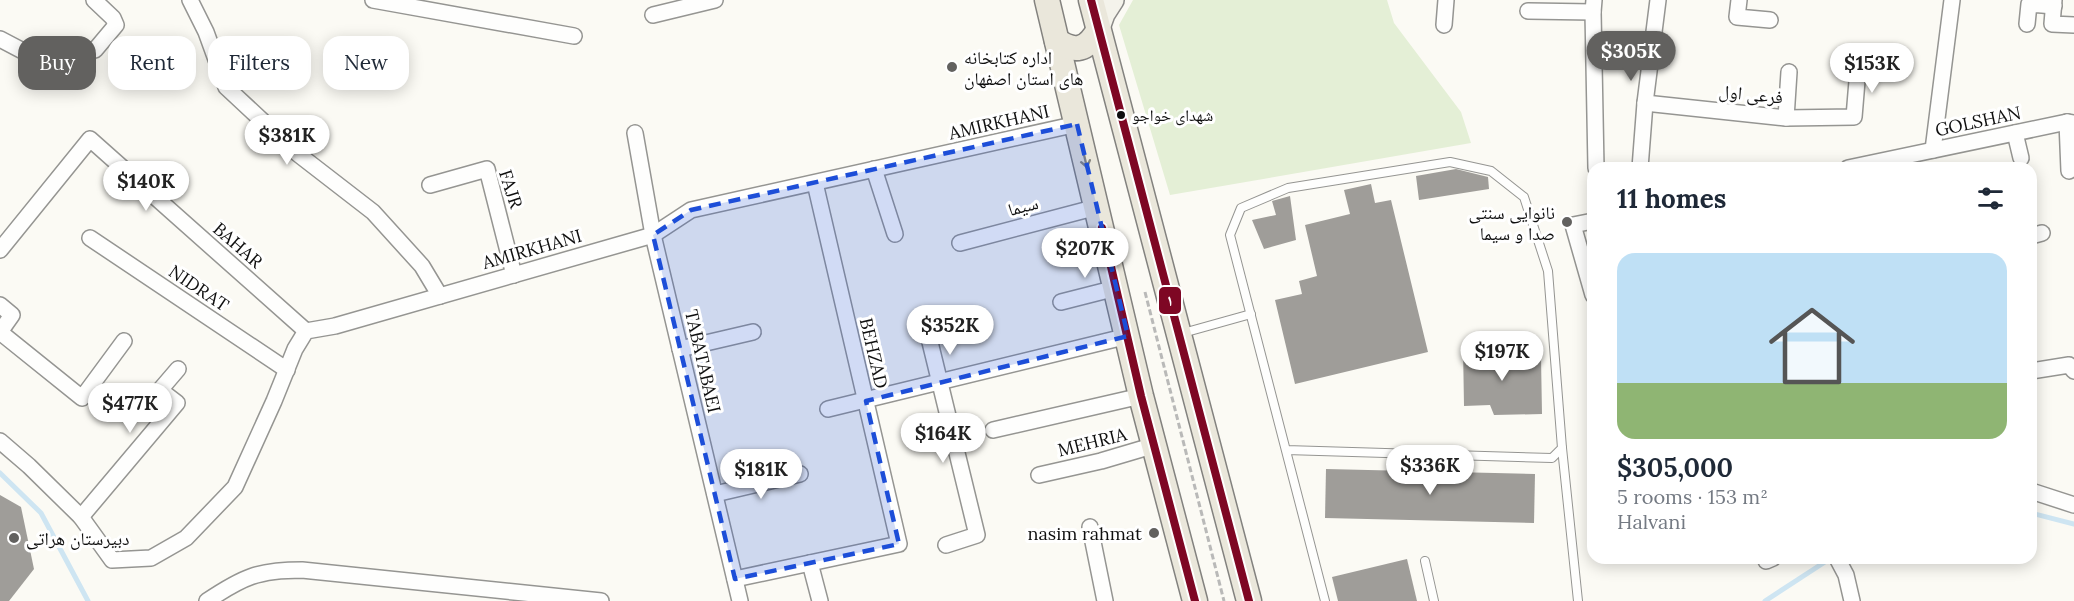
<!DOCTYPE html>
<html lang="en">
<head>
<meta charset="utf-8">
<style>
	:root { --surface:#fff; --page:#f6f6f7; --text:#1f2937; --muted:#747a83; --line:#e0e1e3; --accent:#62615f }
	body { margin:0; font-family:Lora,"Noto Naskh Arabic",serif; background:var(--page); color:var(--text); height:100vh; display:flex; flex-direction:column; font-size:22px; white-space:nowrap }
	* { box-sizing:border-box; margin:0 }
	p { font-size:20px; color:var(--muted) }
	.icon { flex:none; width:33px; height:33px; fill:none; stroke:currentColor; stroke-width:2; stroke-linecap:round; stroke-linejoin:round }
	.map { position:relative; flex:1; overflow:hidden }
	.details { position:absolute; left:1587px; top:162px; width:450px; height:402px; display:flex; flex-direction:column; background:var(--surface); border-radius:18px; box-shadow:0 3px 15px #0003 }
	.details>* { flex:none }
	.banner { position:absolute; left:18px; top:36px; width:570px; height:54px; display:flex; gap:12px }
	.price { position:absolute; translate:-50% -51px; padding:0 14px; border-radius:21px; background:#fff; color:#222; font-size:20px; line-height:39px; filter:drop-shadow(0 2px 3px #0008) }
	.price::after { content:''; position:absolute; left:50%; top:36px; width:18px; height:14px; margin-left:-9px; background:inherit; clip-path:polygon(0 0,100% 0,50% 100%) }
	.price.on { background:var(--accent); color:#fff }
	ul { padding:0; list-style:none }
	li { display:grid; align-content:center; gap:12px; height:318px; padding:0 30px }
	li+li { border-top:2px solid var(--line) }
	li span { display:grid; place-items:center; height:186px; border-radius:18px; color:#555 }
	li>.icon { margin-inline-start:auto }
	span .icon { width:108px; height:108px; fill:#fffc; stroke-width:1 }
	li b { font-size:26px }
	h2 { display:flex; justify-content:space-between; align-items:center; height:72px; padding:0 30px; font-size:26px }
	.tag { padding:0 21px; border-radius:18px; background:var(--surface); box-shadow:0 3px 15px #0003; font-size:21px; line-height:54px }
	.tag.on { background:var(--accent); color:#fff }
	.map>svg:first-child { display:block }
</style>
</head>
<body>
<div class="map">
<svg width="2074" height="601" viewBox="0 0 2074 601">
	<rect width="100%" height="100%" fill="#fbfaf4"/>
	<!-- green -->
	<path fill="#e4efd6" d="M 1133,0 L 1387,0 L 1394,23 L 1461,112 L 1471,143 L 1170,195 L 1119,25 Z"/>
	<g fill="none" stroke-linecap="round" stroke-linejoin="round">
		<!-- stream -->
		<g stroke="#cee5f2" stroke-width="5">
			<path d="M 0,473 L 41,513 L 88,601"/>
			<path d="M 2031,513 L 2074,524"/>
			<path d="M 1765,601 L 1831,558"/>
		</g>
	</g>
	<!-- building -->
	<g fill="#9f9d99">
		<path d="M 1456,169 L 1488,177 L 1489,189 L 1419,200 L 1416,176 Z"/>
		<path d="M 1371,184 L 1375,203 L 1391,200 L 1428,352 L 1295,384 L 1275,300 L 1302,294 L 1299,281 L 1317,276 L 1305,225 L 1350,214 L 1344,190 Z"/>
		<path d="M 1290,196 L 1296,240 L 1264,249 L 1252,220 L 1276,215 L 1272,201 Z"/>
		<path d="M 1496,346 L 1502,358 L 1541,357 L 1542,414 L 1494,415 L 1490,405 L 1464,406 L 1463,347 Z"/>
		<path d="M 1326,469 L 1535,474 L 1534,523 L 1325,518 Z"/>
		<path d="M 0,495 L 21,507 L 34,569 L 9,601 L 0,601 Z"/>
		<path d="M 1407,559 L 1417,601 L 1338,601 L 1332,577 Z"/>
	</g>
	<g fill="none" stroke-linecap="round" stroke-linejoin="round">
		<!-- service casing -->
		<g stroke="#959592" stroke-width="10">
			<g id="service">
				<path d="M 1183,333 L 1251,314"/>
				<path d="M 1562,448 L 1578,601"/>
				<path d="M 1286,450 L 1552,458 L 1562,448 L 1548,271 L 1524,197 L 1491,171 L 1450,162 L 1288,188 L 1241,208 L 1230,235 L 1325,601"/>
				<path d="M 1425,561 L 1434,601"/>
			</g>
		</g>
		<!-- minor casing -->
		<g stroke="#959592" stroke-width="18">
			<g id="minor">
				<path d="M 94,0 L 113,18 L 116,25 L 95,50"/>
				<path d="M 190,0 L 206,32 L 226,87 L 298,154 L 373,212 L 422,266 L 440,296"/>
				<path d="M 373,0 L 574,36"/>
				<path d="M 1594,0 L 1593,12 L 1596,168"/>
				<path d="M 1739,0 L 1737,17 L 1770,20"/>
				<path d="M 2054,0 L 2052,24 L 2074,25"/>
				<path d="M 1528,11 L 1593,12"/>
				<path d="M 653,15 L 715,0"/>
				<path d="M 2027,24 L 2029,4 L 2054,6"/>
				<path d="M 1444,25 L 1446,0"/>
				<path d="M 0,39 L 59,70"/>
				<path d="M 1645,103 L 1786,118 L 1854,117 L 1858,69"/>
				<path d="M 1786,118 L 1789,72"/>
				<path d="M 2067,122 L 2069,171"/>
				<path d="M 635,133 L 653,235 L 740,601"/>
				<path d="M 2015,133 L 2021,158"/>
				<path d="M 1933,150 L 1952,0"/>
				<path d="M 1640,168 L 1645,103 L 1658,0"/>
				<path d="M 1848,168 L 2067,122 L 2074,123"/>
				<path d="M 874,169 L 895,234"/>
				<path d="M 430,185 L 487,169 L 514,275"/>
				<path d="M 1593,221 L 1573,225 L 1593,295"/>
				<path d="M 2031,236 L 2042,233"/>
				<path d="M 90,238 L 287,370"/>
				<path d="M 960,243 L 1097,207"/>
				<path d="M 0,250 L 90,139 L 306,331"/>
				<path d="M 1061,302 L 1116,288"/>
				<path d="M 0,305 L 12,315 L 0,332"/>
				<path d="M 0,332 L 82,398 L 124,341"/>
				<path d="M 929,338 L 977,535 L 946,545"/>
				<path d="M 680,349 L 753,332"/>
				<path d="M 2031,371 L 2069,365 L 2074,371"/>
				<path d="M 828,409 L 1128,336"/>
				<path d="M 993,430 L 1141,396"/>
				<path d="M 0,441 L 29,466 L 81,517 L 112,560 L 151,558 L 186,538 L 235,487 L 274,401 L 295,349 L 306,331 L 335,326 L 653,235 L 691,210 L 1077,124"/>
				<path d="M 1039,475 L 1101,461 L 1155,445"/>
				<path d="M 2031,491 L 2074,505"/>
				<path d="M 715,494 L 800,474"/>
				<path d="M 81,517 L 177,403 L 160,390 L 178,369"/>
				<path d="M 1090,527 L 1105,601"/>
				<path d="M 1765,558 L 1766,561 L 1773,558"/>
				<path d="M 1837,558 L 1846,575 L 1852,601"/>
				<path d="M 810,563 L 820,601"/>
				<path d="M 735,579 L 899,544 L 815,183"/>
				<path d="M 207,601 C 243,577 258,570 302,570 L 601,601"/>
			</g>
		</g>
		<!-- secondary casing -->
		<g stroke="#8c8b89" stroke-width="24">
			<path id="secondary" d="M 1098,31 L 1104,14 L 1113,0"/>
		</g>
		<!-- primary casing -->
		<g stroke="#83827f" stroke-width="27">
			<g id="primary">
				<path d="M 1047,0 L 1141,396 L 1195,601"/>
				<path d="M 1091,0 L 1249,601"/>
				<path d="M 1057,41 C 1075,53 1087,50 1098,31"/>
			</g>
		</g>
		<!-- path -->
		<path stroke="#b9b9b8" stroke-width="3" stroke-dasharray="6 3" stroke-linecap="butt" d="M 1145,292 L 1224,601"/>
		<!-- service -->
		<use href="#service" stroke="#fefefd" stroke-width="8"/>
		<!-- minor -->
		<use href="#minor" stroke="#fefefd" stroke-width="15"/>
		<!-- secondary -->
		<use href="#secondary" stroke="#f4f3eb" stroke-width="21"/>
		<!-- primary -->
		<use href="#primary" stroke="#eae7db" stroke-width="24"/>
		<!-- bus-1 casing -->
		<g stroke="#fff" stroke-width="12">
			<g id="bus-1">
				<path d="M 1091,0 L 1249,601"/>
				<path d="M 1102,228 L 1141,396 L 1195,601"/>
			</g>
		</g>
		<!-- bus-1 -->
		<use href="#bus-1" stroke="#7e0724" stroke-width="8"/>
	</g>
	<!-- one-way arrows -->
	<defs><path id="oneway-shaft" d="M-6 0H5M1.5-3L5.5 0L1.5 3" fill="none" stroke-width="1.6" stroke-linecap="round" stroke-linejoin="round" transform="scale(1.5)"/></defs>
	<use stroke="#87867f" href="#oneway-shaft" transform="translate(1085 159) rotate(77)"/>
	<!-- marked area -->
	<path fill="#1d4ed8" fill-opacity="0.2" stroke="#1d4ed8" stroke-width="4.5" stroke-dasharray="12 8" stroke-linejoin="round" d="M 1077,124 L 1128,336 L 866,401 L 899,544 L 735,579 L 653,235 L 691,210 Z"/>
	<!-- markers -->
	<g fill="#62615f" stroke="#fff" stroke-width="2">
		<circle cx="952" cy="67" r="6"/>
		<circle cx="1567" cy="222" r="6"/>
		<circle cx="1154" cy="533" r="6"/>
		<circle cx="14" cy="538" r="6"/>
	</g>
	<circle fill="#0f0f0f" stroke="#fff" stroke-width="2" cx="1121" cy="115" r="5"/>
	<g text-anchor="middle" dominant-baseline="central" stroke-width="6" stroke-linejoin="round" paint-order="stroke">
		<!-- bus labels -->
		<g font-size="16" fill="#0f0f0f" stroke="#fff" text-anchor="start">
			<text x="1132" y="115">شهدای خواجو</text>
		</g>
		<!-- poi labels -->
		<g font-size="18" fill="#0f0f0f" stroke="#fff" text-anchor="start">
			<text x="964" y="57">اداره کتابخانه<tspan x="964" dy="21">های استان اصفهان</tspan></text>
			<text x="1555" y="212" text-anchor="end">نانوایی سنتی<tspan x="1555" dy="21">صدا و سیما</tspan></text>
			<text x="1142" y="533" text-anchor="end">nasim rahmat</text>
			<text x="26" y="538">دبیرستان هراتی</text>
		</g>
		<!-- street labels -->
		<g font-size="18" fill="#0f0f0f" stroke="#fff">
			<text transform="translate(1751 94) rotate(6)">فرعی اول</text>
			<text transform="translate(1978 121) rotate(-12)">GOLSHAN</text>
			<text transform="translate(999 122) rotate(-13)">AMIRKHANI</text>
			<text transform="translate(511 189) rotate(72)">FAJR</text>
			<text transform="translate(1023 206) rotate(-15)">سیما</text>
			<text transform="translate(238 245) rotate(41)">BAHAR</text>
			<text transform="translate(532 249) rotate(-16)">AMIRKHANI</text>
			<text transform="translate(199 288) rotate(34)">NIDRAT</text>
			<text transform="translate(874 353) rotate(77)">BEHZAD</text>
			<text transform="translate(703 361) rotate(77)">TABATABAEI</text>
			<text transform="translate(1092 442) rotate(-14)">MEHRIA</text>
		</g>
	</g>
	<rect stroke="#fff" stroke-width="2" x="1158" y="286" width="24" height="29" rx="6" fill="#7e0724"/>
	<g font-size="16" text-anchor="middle" font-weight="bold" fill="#fff">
		<text x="1170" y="306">۱</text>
	</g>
</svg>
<b class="price on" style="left:1631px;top:82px">$305K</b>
<b class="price" style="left:1872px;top:94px">$153K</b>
<b class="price" style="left:287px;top:166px">$381K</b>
<b class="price" style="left:146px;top:212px">$140K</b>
<b class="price" style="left:1085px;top:279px">$207K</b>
<b class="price" style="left:950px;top:356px">$352K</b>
<b class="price" style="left:1502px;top:382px">$197K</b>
<b class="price" style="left:130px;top:434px">$477K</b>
<b class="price" style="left:943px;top:464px">$164K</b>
<b class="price" style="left:1430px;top:496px">$336K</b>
<b class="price" style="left:761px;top:500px">$181K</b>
<div class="banner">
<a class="tag on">Buy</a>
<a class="tag">Rent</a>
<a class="tag">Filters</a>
<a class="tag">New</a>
</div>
<section class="details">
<h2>11 homes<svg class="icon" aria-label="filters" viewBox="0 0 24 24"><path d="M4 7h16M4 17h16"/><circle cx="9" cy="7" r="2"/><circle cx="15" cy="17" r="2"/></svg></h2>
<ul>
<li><span style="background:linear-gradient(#bfe0f5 70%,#8fb573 0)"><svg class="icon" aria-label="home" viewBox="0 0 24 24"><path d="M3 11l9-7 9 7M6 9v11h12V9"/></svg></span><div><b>$305,000</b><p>5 rooms · 153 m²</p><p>Halvani</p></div></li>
</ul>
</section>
</div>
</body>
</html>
